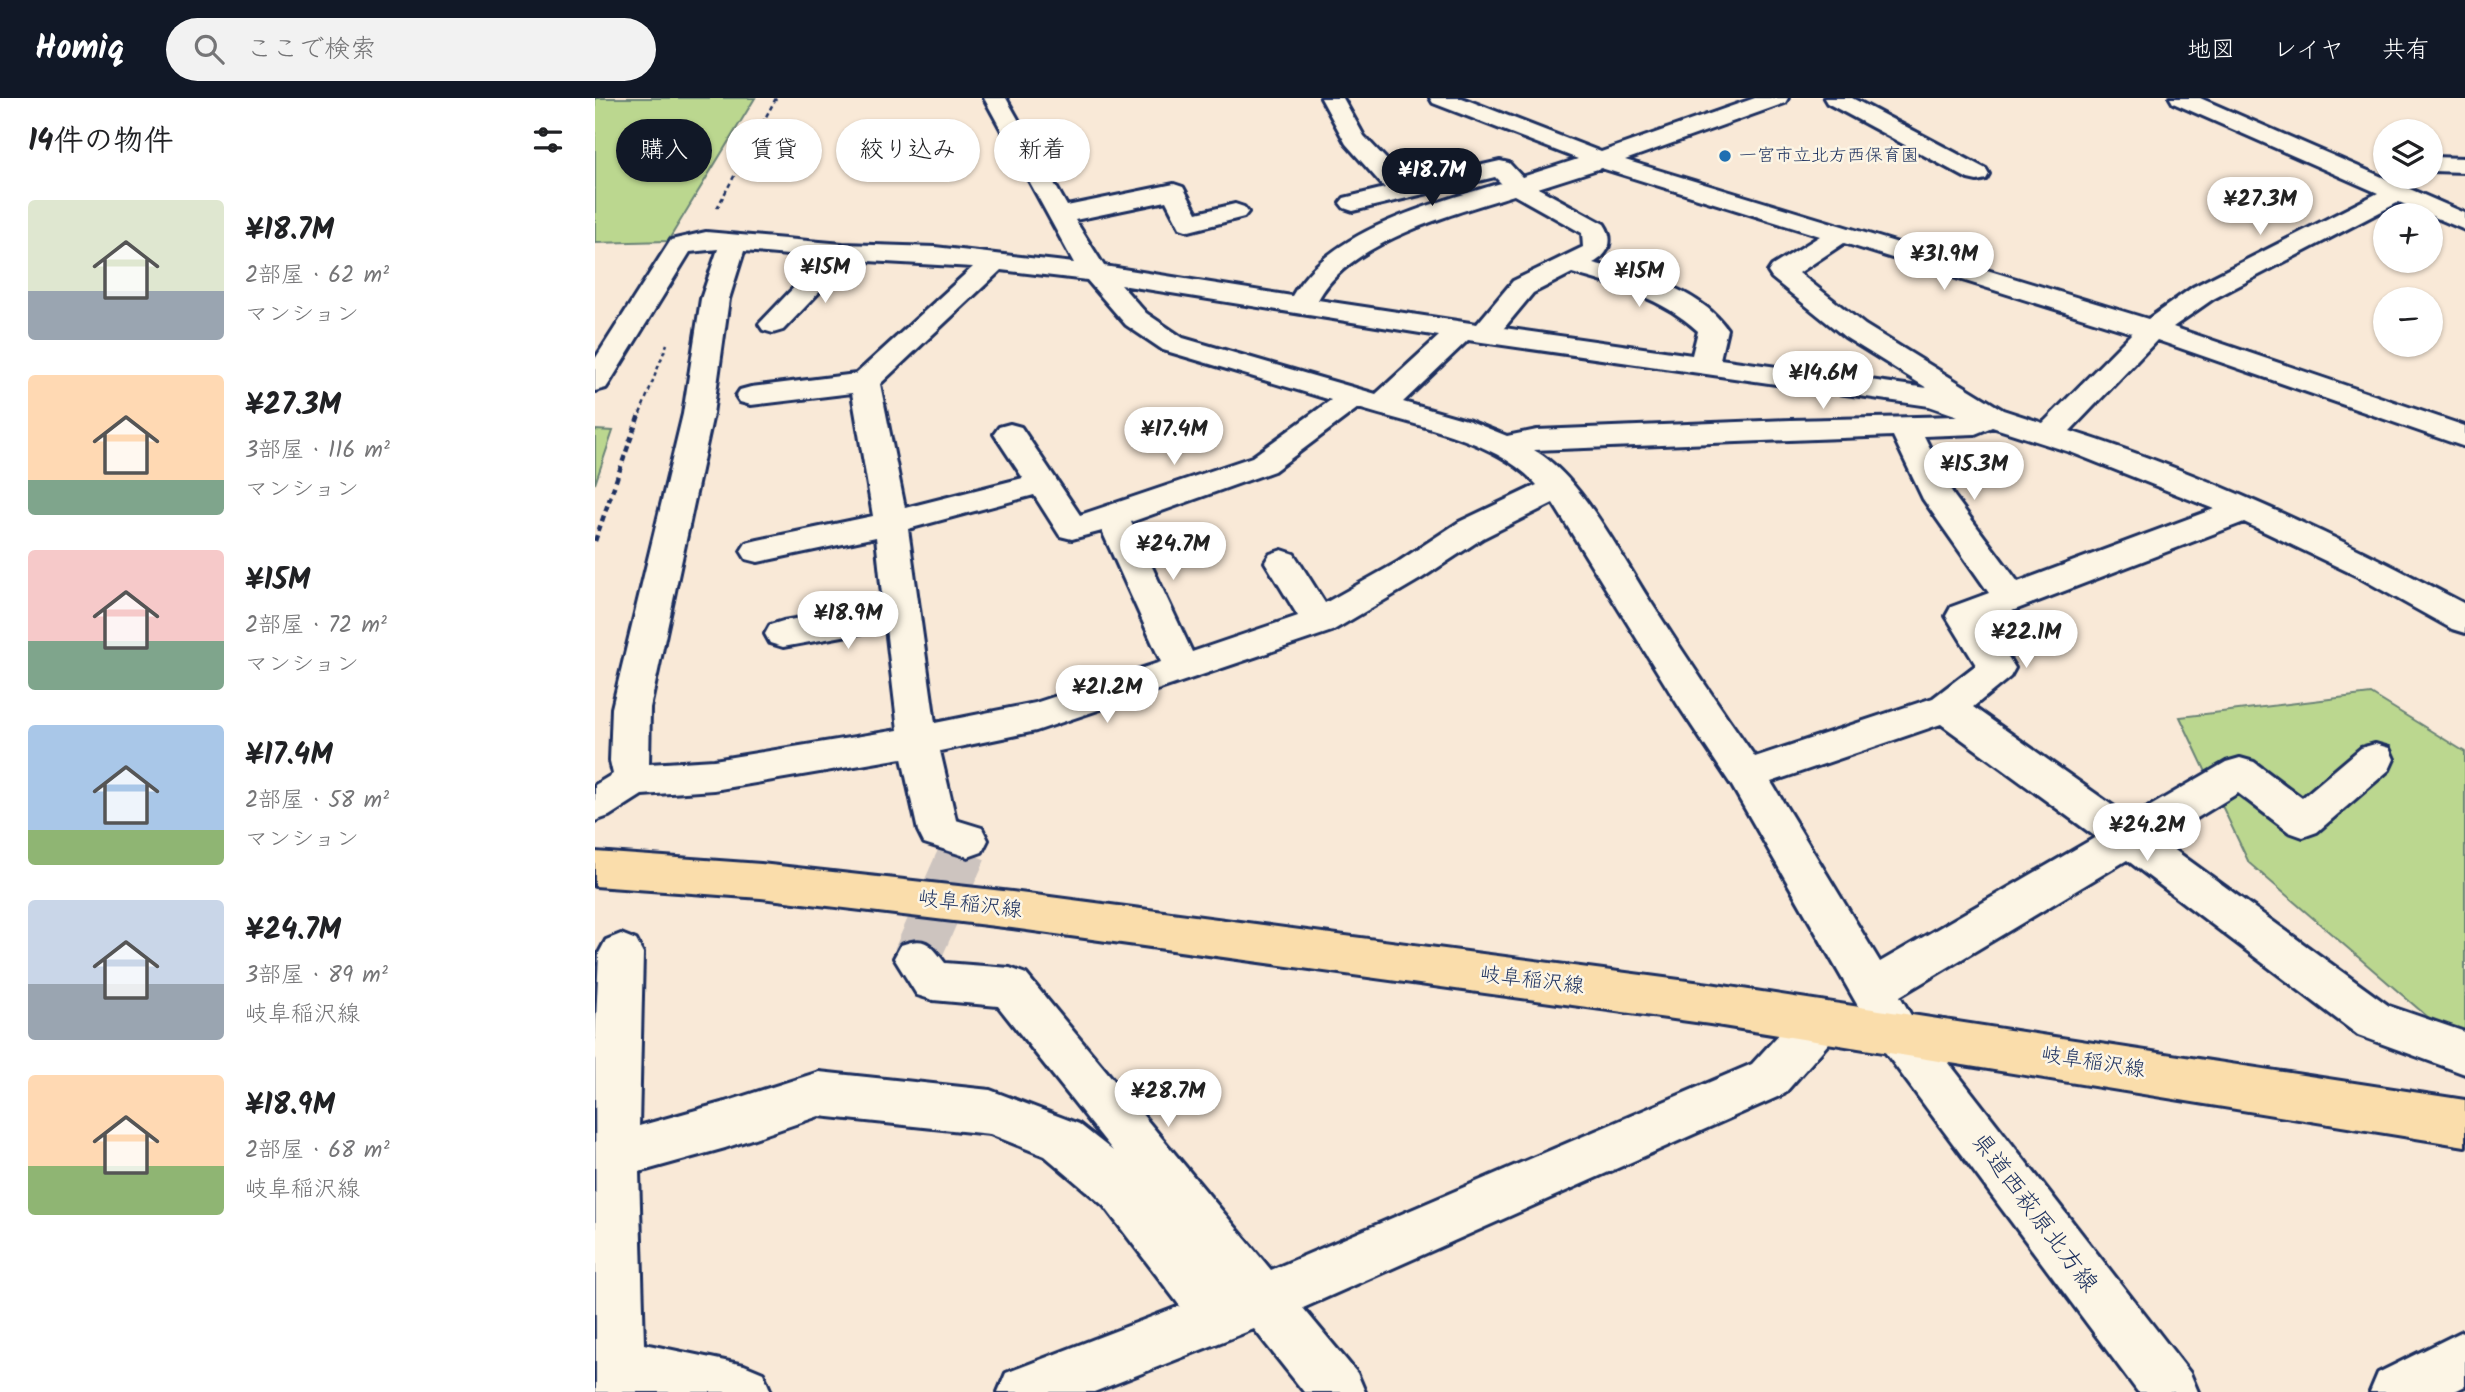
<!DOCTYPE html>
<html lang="ja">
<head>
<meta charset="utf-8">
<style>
	:root { --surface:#fff; --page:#f2f2f2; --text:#202124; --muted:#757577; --accent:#111827 }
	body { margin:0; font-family:Kalam,"Klee One",sans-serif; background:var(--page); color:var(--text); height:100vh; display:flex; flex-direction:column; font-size:26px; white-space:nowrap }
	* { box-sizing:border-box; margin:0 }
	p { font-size:23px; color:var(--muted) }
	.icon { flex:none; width:38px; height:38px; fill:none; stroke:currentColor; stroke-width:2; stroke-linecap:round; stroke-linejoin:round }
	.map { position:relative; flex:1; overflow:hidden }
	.drawer { display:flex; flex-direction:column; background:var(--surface); width:595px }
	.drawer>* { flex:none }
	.hud { position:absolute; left:21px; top:21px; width:665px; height:63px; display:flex; gap:14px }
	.tools { position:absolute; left:1778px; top:21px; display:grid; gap:14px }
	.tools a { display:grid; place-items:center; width:70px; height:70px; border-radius:50%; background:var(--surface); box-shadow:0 2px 5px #0004; font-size:35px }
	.price { position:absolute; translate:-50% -60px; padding:0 16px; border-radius:24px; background:#fff; color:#222; font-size:23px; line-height:46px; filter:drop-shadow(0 2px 4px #0008) }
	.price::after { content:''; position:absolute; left:50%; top:42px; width:21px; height:16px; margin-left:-10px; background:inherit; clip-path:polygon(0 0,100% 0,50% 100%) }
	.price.on { background:var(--accent); color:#fff }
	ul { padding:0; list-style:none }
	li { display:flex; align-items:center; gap:21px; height:175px; padding:0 28px }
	li span { display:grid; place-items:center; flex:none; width:196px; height:140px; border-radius:7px; color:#555 }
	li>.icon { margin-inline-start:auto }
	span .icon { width:84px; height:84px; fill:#fffc; stroke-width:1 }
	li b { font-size:30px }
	h2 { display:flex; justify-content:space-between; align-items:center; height:84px; padding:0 28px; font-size:30px }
	.chip { padding:0 24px; border-radius:32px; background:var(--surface); box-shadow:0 2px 5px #0004; font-size:24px; line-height:63px }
	.chip.on { background:var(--accent); color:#fff }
	header { display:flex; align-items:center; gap:42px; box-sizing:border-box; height:98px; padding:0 35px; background:var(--accent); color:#fff }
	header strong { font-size:33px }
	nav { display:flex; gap:38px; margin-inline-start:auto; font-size:24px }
	.search { width:490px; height:63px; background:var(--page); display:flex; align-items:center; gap:18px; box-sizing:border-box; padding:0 24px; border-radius:38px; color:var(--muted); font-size:26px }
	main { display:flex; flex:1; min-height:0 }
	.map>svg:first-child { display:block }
</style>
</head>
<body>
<header>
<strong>Homiq</strong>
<div class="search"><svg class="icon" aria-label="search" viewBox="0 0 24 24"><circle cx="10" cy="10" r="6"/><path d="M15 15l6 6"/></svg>ここで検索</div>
<nav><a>地図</a><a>レイヤ</a><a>共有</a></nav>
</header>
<main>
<section class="drawer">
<h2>14件の物件<svg class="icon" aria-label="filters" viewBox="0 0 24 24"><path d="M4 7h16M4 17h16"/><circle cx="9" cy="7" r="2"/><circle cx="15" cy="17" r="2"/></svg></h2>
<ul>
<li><span style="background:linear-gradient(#dfe7d0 65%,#9aa5b1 0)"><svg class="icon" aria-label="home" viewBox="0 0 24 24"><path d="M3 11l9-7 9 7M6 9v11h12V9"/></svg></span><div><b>¥18.7M</b><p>2部屋 · 62 m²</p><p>マンション</p></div></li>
<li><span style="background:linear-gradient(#ffd9b3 75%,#7fa58c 0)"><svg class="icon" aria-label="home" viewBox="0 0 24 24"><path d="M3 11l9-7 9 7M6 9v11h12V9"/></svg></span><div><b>¥27.3M</b><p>3部屋 · 116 m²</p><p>マンション</p></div></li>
<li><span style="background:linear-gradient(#f6c9c9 65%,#7fa58c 0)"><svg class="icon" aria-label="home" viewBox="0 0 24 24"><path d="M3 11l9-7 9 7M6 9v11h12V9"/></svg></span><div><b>¥15M</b><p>2部屋 · 72 m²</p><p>マンション</p></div></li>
<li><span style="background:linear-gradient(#a9c7e8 75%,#8fb573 0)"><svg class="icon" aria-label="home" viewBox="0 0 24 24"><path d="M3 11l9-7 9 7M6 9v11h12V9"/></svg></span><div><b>¥17.4M</b><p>2部屋 · 58 m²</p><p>マンション</p></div></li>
<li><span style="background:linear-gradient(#c9d6e8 60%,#9aa5b1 0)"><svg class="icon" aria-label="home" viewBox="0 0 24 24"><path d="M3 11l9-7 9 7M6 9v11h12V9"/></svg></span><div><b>¥24.7M</b><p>3部屋 · 89 m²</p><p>岐阜稲沢線</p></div></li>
<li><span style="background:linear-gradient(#ffd9b3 65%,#8fb573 0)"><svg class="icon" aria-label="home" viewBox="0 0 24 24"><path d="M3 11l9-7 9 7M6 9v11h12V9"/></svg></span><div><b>¥18.9M</b><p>2部屋 · 68 m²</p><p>岐阜稲沢線</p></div></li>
</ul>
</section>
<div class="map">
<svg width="1870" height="1294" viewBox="0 0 1870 1294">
	<rect width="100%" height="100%" fill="#f9e9d7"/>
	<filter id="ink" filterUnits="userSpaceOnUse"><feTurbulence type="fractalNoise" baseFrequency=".0143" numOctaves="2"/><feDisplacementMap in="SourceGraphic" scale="14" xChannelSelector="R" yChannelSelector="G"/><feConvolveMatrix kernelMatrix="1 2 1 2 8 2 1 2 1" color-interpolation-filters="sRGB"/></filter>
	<g filter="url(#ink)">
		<!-- green -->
		<g fill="#bbd78f" stroke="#6b8376" stroke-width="2">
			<path d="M 0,0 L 160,0 L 73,143 L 0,145 Z"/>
			<path d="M 0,332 L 18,333 L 0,386 Z"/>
			<path d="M 1776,596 L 1870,654 L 1870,951 L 1654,765 L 1585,619 Z"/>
		</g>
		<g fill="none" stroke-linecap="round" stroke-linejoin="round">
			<!-- minor-tunnel -->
			<path stroke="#cdc4bf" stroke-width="47" stroke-dasharray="47 24" stroke-linecap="butt" d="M 321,860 L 373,742"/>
			<!-- minor casing -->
			<g stroke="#1b2f5e" stroke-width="6">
				<g id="minor">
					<path d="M 389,0 L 411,0 L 472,108 L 579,86 L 588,89 L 602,115 L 640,106 L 649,109 L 653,114 L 649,119 L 594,133 L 585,130 L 571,103 L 480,122 L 509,168 L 697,198 C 734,132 837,106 906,85 L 900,79 L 758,113 L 749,110 L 745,105 L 749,100 L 790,90 L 751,46 L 726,0 L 748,0 L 769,38 L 813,84 L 905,63 L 914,65 L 927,79 L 983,61 L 838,5 L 835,0 L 867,0 L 1006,54 L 1160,0 L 1193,0 L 1190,5 L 1030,62 L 1553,221 L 1598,189 L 1783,95 L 1578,5 L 1575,0 L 1605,0 L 1870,115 L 1870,132 L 1804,104 L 1618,201 L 1578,229 L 1870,328 L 1870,349 L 1562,242 L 1475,333 C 1612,376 1743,439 1870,506 L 1870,535 L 1857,531 L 1760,477 L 1649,424 L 1391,523 L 1420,570 L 1415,579 L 1378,609 L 1535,720 L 1631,664 L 1645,660 L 1659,664 L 1707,700 L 1766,650 L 1780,646 L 1794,650 L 1799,661 L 1794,672 L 1722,734 L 1708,739 L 1694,734 L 1643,695 L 1566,742 L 1794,908 L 1870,934 L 1870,976 L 1763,937 L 1532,762 L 1305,898 L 1326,935 L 1319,950 L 1303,956 L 1287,950 L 1137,688 L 1083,607 L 958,405 L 888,440 L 827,480 L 737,533 L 441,633 L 345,653 L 361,722 L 387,730 L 393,742 L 387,754 L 373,759 L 329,745 L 323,733 L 307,660 L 119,692 L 47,697 L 14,718 L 0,723 L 0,687 L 18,676 L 15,663 L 17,610 L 88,316 L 106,201 L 123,151 L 95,154 L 15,284 L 11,290 L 0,293 L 0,261 L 76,142 L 111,134 L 248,146 L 340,149 L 479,165 ZM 1006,70 L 1225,138 L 1177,168 L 1173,174 L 1177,180 L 1250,239 L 1332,290 L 1125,261 L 1132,231 C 1103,189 1044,177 998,165 C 1014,157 1020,142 1009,126 L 943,90 ZM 919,97 L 987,135 L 988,149 L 918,183 L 882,226 L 723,202 C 754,143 859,116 919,97 ZM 1249,145 L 1537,235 L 1448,325 L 1408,312 L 1270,227 L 1204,175 ZM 149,153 L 227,160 L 164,226 L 168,232 L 178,235 L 188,232 L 255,162 L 378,169 L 261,276 L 156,289 L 145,292 L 141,298 L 145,304 L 156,307 L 257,295 L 278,418 L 163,442 L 151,445 L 146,453 L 151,461 L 163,464 L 281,439 L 288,506 L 188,523 L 175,527 L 170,536 L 175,545 L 188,549 L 291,530 L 303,632 L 119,662 L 54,666 L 55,610 L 118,316 L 134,201 ZM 406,172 L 492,182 L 531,227 L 568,252 L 736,302 L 657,359 L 485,417 L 426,329 L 415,326 L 404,329 L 399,336 L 428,380 L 310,410 L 285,286 ZM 977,175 C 1023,188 1067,200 1103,233 L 1097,257 L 909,230 L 938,195 ZM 526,187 L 844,238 L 781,296 L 588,240 L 551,215 ZM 873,242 L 1334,308 L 1363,318 L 1196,322 L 942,332 L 912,338 L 875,323 L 808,304 ZM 763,310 C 819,327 903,342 942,387 L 864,424 L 803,464 L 730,505 L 699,456 L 687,452 L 675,456 L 670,464 L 703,518 L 597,554 L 536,424 L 679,373 ZM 1397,329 L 1478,355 L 1619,411 L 1423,484 L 1359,398 L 1329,338 L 1380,336 ZM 1298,338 L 1328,401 L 1394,495 L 1356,509 L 1351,518 L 1381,567 L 1338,600 L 1160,659 C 1124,608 1089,556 1055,503 C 1026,458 986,379 939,352 ZM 439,397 L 465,438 L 477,441 L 507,433 L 566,564 L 440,605 L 340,625 L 313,431 ZM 1346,626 L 1501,739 L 1285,864 L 1176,684 Z"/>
					<path d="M 1229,0 L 1257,0 L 1391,71 L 1394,76 L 1391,81 L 1382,83 L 1373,81 L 1232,5 Z"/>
					<path d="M 1836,59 L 1870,60 L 1870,74 L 1836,73 Z"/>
					<path d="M 26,836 L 41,842 L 48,855 L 44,1028 L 130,1004 L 224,974 L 395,992 L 484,1026 L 518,1053 L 403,908 L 338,902 L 322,897 L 299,860 L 306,847 C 330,838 335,845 350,865 L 415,870 L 431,876 L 676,1172 L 1157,966 L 1209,909 L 1225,903 L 1241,909 L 1248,923 L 1241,937 L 1189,996 L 708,1210 L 762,1275 L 770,1294 L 709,1294 L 659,1231 L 499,1294 L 403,1294 L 411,1275 L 585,1208 L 509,1108 L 450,1058 L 395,1036 L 224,1018 L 130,1050 L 44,1074 L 49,1246 L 149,1267 L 168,1275 L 176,1294 L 1,1294 L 0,946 L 4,855 L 11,842 Z"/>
					<path d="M 1870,1232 L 1870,1288 L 1858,1294 L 1775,1294 L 1783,1275 Z"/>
				</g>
			</g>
			<!-- secondary casing -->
			<g stroke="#1b2f5e" stroke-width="6">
				<path id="secondary" d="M 1303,914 L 1319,920 L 1595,1275 L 1603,1294 L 1543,1294 L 1287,950 L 1280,935 L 1287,920 Z"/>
			</g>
			<!-- primary casing -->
			<g stroke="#1b2f5e" stroke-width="6">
				<path id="primary" d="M 0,754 L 166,766 L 417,794 L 1115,886 L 1870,1002 L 1870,1048 L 1115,926 L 417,830 L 166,800 L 0,788 Z"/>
			</g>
			<!-- path-far1 -->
			<g stroke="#1b2f5e" stroke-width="2.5" stroke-dasharray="4.5 3.5" stroke-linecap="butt">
				<path d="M 122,110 L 181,0"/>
				<path d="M 45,316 L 72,246"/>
			</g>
			<!-- path -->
			<path stroke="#1b2f5e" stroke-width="4.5" stroke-dasharray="6 4.5" stroke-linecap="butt" d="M 0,443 L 45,314"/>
			<!-- minor -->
			<use href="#minor" fill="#fcf5e5" fill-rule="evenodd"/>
			<!-- secondary -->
			<use href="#secondary" fill="#fcf5e5" fill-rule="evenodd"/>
			<!-- primary -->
			<use href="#primary" fill="#faddab" fill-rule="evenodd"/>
		</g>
	</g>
	<!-- markers -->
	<circle fill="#1f6fb2" stroke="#fcf5e5" stroke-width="2.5" cx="1130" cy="58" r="7"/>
	<g text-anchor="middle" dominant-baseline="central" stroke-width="5" stroke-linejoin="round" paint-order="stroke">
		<!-- far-poi labels -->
		<g font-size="18" fill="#1b2f5e" stroke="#fcf5e5" text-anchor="start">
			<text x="1144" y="58">一宮市立北方西保育園</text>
		</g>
		<!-- street labels -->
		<g font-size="21" fill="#1b2f5e" stroke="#fcf5e5">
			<text transform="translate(375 807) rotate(7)">岐阜稲沢線</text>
			<text transform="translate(937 883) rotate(7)">岐阜稲沢線</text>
			<text transform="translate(1498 965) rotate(9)">岐阜稲沢線</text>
		</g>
		<!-- near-street labels -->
		<g font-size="24" fill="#1b2f5e" stroke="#fcf5e5">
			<text transform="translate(1439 1115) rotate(53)">県道西萩原北方線</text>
		</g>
	</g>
</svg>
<div class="tools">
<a><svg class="icon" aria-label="layers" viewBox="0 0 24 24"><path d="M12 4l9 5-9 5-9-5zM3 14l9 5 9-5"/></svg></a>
<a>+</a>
<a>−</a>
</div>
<b class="price on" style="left:837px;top:110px">¥18.7M</b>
<b class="price" style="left:1665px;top:139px">¥27.3M</b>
<b class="price" style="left:1349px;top:194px">¥31.9M</b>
<b class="price" style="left:230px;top:207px">¥15M</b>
<b class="price" style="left:1044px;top:211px">¥15M</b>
<b class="price" style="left:1228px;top:313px">¥14.6M</b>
<b class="price" style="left:579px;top:369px">¥17.4M</b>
<b class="price" style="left:1379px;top:404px">¥15.3M</b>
<b class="price" style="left:578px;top:484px">¥24.7M</b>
<b class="price" style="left:253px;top:553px">¥18.9M</b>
<b class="price" style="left:1431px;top:572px">¥22.1M</b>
<b class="price" style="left:512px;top:627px">¥21.2M</b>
<b class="price" style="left:1552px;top:765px">¥24.2M</b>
<b class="price" style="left:573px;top:1031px">¥28.7M</b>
<div class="hud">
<a class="chip on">購入</a>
<a class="chip">賃貸</a>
<a class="chip">絞り込み</a>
<a class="chip">新着</a>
</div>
</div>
</main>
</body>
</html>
